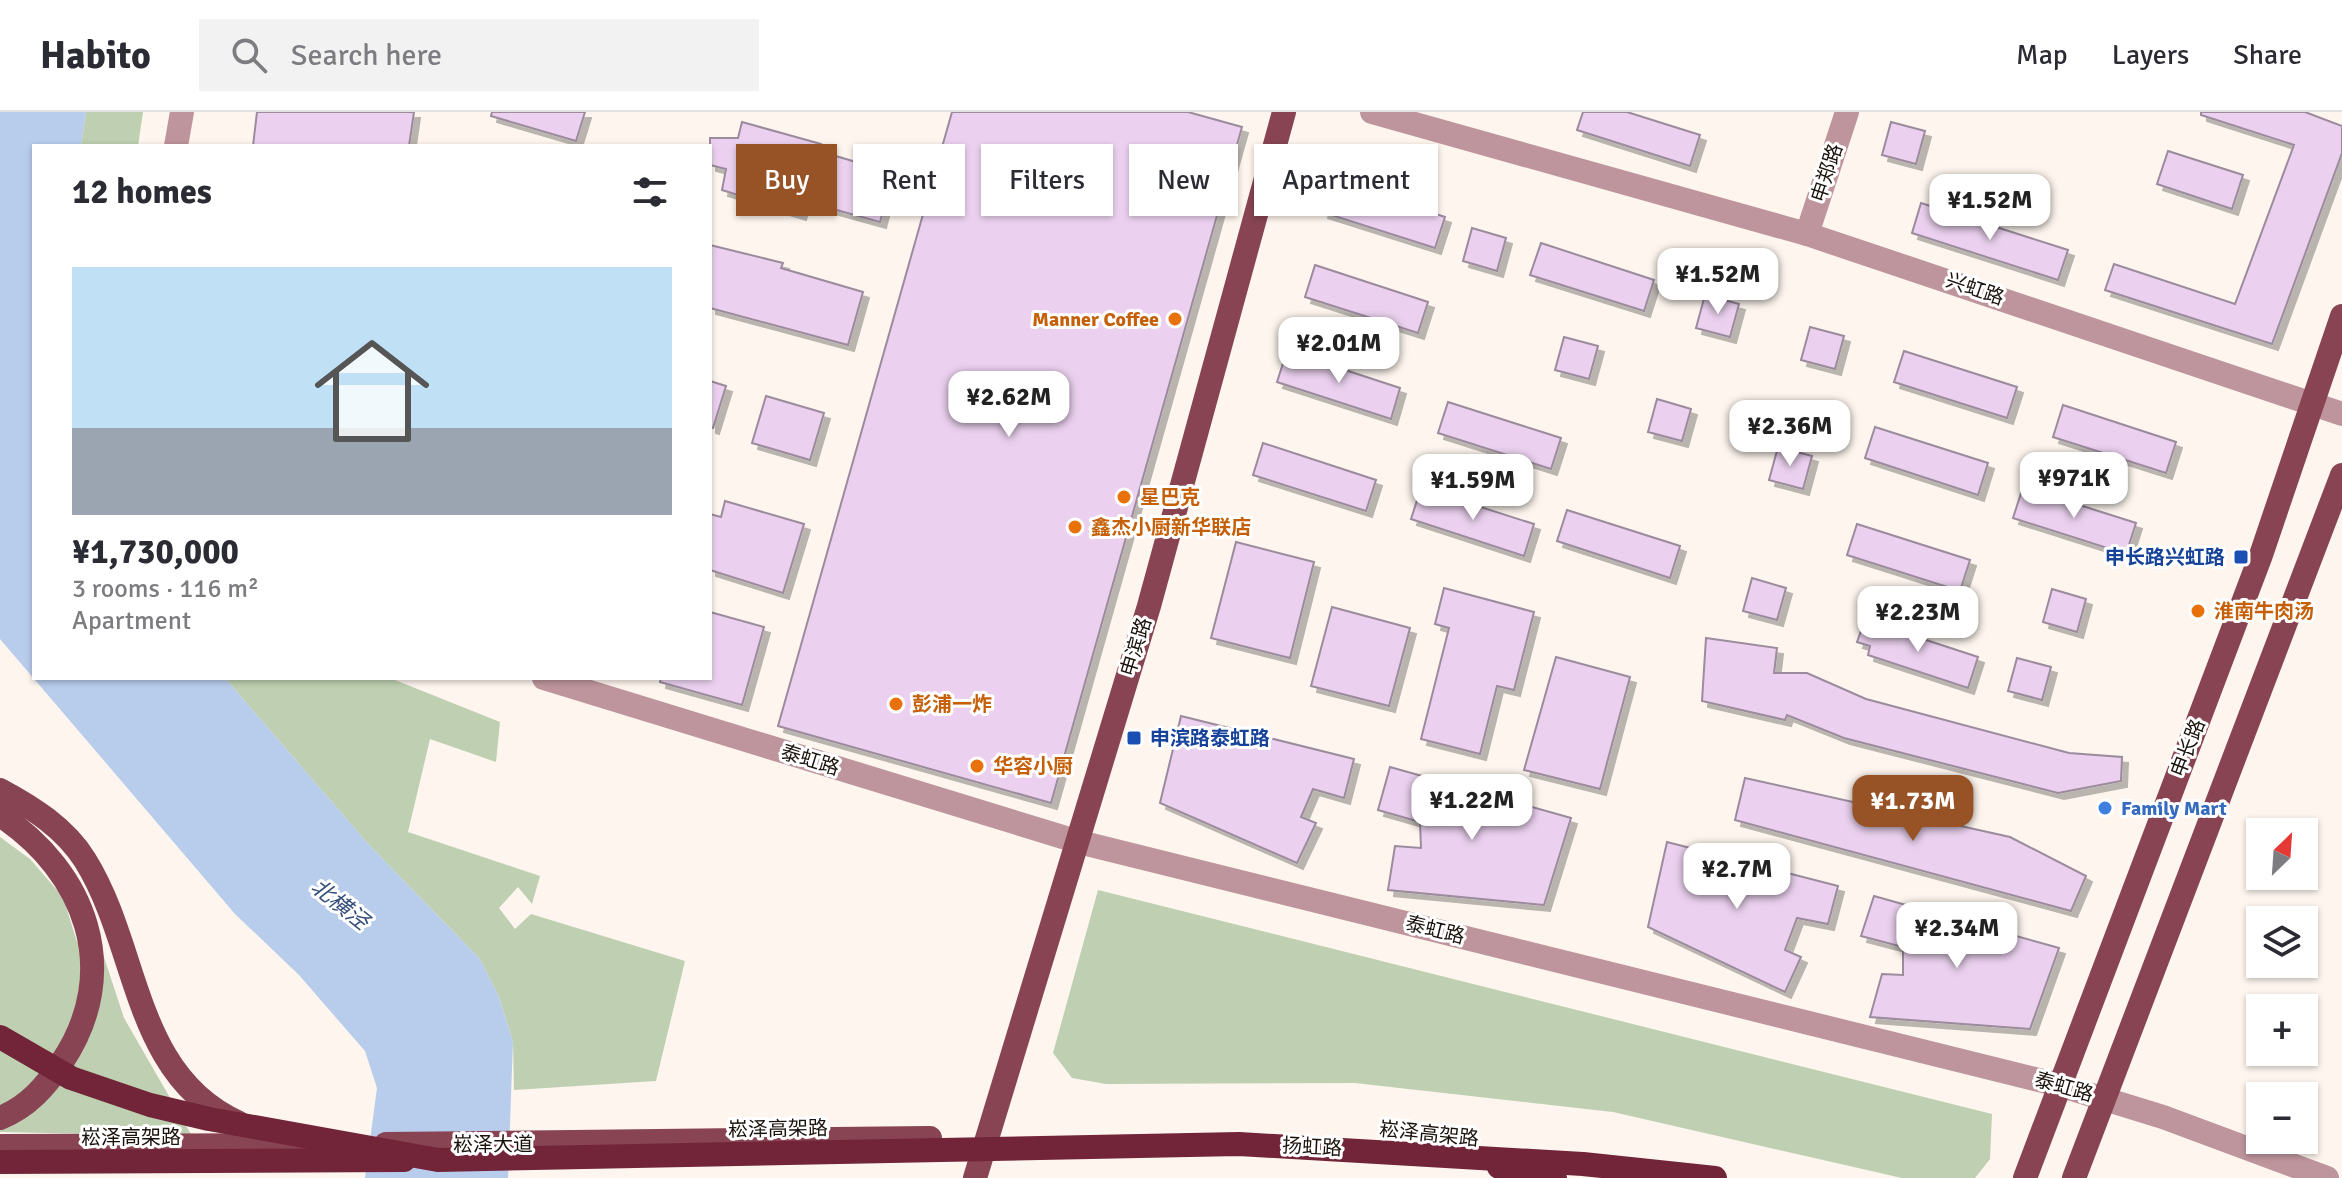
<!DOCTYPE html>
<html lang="en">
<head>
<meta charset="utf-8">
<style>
	:root { --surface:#fff; --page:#f2f2f3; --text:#2b2b33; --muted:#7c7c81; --line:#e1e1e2; --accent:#975326 }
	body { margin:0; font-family:Signika,"Noto Sans SC",sans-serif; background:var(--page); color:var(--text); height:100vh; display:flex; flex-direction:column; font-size:30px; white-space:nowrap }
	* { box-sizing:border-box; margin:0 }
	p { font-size:26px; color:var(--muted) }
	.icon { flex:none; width:44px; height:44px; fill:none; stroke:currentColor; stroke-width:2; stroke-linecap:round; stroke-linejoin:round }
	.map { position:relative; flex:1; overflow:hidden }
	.panel { position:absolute; left:32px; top:32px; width:680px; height:536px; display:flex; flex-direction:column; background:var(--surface); border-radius:0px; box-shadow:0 2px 6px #0004 }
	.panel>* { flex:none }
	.hud { position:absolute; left:736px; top:32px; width:760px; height:72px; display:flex; gap:16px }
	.needle { width:52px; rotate:25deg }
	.fabs { position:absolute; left:2246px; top:706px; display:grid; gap:16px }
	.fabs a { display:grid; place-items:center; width:72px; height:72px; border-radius:0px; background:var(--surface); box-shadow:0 2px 6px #0004; font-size:40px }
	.price { position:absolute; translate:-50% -68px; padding:0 18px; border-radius:16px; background:#fff; color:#222; font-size:26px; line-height:52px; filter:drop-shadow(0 2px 4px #0008) }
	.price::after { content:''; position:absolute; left:50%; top:48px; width:24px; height:18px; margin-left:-12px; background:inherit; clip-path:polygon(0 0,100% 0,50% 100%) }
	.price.active { background:var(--accent); color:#fff }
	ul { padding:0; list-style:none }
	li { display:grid; align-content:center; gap:16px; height:424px; padding:0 40px }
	li span { display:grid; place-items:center; height:248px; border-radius:0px; color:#555 }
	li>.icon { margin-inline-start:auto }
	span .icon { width:144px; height:144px; fill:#fffc; stroke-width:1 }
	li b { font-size:34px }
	h2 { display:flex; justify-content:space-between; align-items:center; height:96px; padding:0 40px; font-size:34px }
	.chip { padding:0 28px; border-radius:0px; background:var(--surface); box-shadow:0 2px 6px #0004; font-size:28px; line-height:72px }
	.chip.active { background:var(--accent); color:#fff }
	header { display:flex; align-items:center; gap:48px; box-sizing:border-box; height:112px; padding:0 40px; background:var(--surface); border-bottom:2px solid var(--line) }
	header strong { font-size:38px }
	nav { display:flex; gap:44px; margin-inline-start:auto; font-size:28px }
	.search { width:560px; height:72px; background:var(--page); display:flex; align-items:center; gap:20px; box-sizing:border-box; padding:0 28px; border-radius:0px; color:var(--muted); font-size:30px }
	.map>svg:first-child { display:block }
</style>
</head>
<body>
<header>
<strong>Habito</strong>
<div class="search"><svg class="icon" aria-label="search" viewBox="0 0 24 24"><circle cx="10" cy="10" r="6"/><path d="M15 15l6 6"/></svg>Search here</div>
<nav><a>Map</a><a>Layers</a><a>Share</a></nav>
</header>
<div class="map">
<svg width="2342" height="1066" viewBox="0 0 2342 1066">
	<defs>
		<filter id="shadow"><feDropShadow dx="6" dy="6" stdDeviation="0" flood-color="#0004"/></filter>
	</defs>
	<rect width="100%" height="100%" fill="#fdf5ee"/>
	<!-- green -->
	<g fill="#bed0b1">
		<path d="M 86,0 L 143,0 L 138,34 L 81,34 Z"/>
		<path d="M 225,566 L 390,566 L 500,610 L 496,650 L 430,627 L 408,720 L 540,764 L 532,792 L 518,775 L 499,796 L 515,817 L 531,802 L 685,849 L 656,969 L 514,978 L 513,930 L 499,885 L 480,847 L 369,733 Z"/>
		<path d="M 0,725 L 30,747 L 63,785 L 77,830 L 100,833 L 124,906 L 192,1024 L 0,1020 Z"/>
		<path d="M 1098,778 L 1992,1002 L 1990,1047 L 1975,1066 L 1902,1066 L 1613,1000 L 1355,971 L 1106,972 L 1072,966 L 1053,941 Z"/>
	</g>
	<!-- water -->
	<path fill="#b8ccec" d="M 0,0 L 86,0 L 81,34 L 34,34 L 34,566 L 225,566 L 369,733 L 480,847 L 499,885 L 513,930 L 508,1066 L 365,1066 L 377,976 L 365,939 L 299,863 L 235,802 L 0,527 Z"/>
	<!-- building -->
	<g fill="#ebd1ef" stroke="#9b8b9d" stroke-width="2" filter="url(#shadow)">
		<path d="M 257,0 L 414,0 L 409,34 L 253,34 Z"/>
		<path d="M 492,0 L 585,0 L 576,29 L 491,4 Z"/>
		<path d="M 952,0 L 1188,0 L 1242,15 L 1051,691 L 778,614 Z"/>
		<path d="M 1583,0 L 1627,0 L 1700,23 L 1690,54 L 1577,18 Z"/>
		<path d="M 2201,0 L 2305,0 L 2342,14 L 2342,41 L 2272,232 L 2105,178 L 2114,152 L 2235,192 L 2294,33 L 2201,3 Z"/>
		<path d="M 742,10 L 821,32 L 819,39 L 893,61 L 880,110 L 804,89 L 800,102 L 722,78 L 726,57 L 710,53 L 710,26 L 738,26 Z"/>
		<path d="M 1891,10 L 1925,19 L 1916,52 L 1882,43 Z"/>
		<path d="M 2168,39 L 2243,63 L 2232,97 L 2157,72 Z"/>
		<path d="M 1332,69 L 1445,105 L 1435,136 L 1322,100 Z"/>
		<path d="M 1921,91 L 2068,138 L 2058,168 L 1912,121 Z"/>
		<path d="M 1472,116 L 1506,126 L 1497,159 L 1463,149 Z"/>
		<path d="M 1541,131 L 1654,168 L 1644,199 L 1530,163 Z"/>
		<path d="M 710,133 L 783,151 L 781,156 L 863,180 L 848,233 L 710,196 Z"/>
		<path d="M 1315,153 L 1428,190 L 1418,221 L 1305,185 Z"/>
		<path d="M 1705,183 L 1739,192 L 1730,225 L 1696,216 Z"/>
		<path d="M 1810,215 L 1844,224 L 1835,257 L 1801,248 Z"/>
		<path d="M 1564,225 L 1598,234 L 1589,267 L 1555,258 Z"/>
		<path d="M 1287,239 L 1400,276 L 1391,307 L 1277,270 Z"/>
		<path d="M 1904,239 L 2017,275 L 2007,306 L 1894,270 Z"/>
		<path d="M 710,269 L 726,274 L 713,316 L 710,315 Z"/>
		<path d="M 766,284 L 824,301 L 810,348 L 752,331 Z"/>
		<path d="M 1657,287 L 1691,297 L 1682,329 L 1648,320 Z"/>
		<path d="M 1448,290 L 1561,326 L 1551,357 L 1438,321 Z"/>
		<path d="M 2063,293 L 2176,330 L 2166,361 L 2053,325 Z"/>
		<path d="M 1875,315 L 1988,351 L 1978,383 L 1865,346 Z"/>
		<path d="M 1263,331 L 1376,368 L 1366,399 L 1253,363 Z"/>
		<path d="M 1778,335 L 1812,344 L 1803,377 L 1769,368 Z"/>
		<path d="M 2023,375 L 2136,411 L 2126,442 L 2013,406 Z"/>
		<path d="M 1421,376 L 1534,412 L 1524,444 L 1411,407 Z"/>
		<path d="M 725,389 L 804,412 L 783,481 L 710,458 L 710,402 L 721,405 Z"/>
		<path d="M 1567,398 L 1680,434 L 1670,466 L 1557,429 Z"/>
		<path d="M 1857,412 L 1970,448 L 1960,479 L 1847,443 Z"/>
		<path d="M 1236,430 L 1314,450 L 1290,546 L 1211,526 Z"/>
		<path d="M 1752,466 L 1786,476 L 1777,508 L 1743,499 Z"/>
		<path d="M 1444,476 L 1534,500 L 1514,578 L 1497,574 L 1480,642 L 1421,627 L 1449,516 L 1435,512 Z"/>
		<path d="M 2052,477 L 2086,487 L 2077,520 L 2043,510 Z"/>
		<path d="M 1332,495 L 1410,516 L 1389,594 L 1311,574 Z"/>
		<path d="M 710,500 L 764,515 L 742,593 L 660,570 L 661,566 L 710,566 Z"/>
		<path d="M 1865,508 L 1978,545 L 1968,576 L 1868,543 L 1870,534 L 1857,530 Z"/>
		<path d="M 1706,526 L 1777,536 L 1774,561 L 1807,561 L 1866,587 L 2069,641 L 2122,645 L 2121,669 L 2058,681 L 1844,626 L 1787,603 L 1785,608 L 1702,589 Z"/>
		<path d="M 1556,545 L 1630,565 L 1600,677 L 1524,658 Z"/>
		<path d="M 2017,546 L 2051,555 L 2042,588 L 2008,579 Z"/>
		<path d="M 1181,604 L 1354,647 L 1344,686 L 1313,677 L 1301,705 L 1316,711 L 1297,751 L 1160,691 Z"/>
		<path d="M 1390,655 L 1571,706 L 1544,793 L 1388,778 L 1395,734 L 1421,736 L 1420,710 L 1378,698 Z"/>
		<path d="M 1745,666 L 2010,725 L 2086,764 L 2071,799 L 1735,708 Z"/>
		<path d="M 1667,730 L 1838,774 L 1828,812 L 1797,806 L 1785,838 L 1801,845 L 1785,880 L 1648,815 Z"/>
		<path d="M 1874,784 L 2059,836 L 2030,917 L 1870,905 L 1882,862 L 1903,863 L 1903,835 L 1861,824 Z"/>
	</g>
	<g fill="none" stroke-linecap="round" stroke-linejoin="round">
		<!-- minor -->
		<g stroke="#be959c" stroke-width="24">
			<path d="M 1372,0 L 1807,122 L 2342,302"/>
			<path d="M 176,34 L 182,0"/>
			<path d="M 1807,122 L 1847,0"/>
			<path d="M 544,566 L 1079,730 L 2059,973 L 2163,1005 L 2327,1066"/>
		</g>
		<!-- major -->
		<g stroke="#884452" stroke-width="24">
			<path d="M 0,678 C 32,695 65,716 85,748 C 140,836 132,963 239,1011"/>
			<path d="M 0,703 C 86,760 123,859 62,950 C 46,974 28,995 0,1006"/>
			<path d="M 386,1032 L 930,1026"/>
			<path d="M 0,1034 L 318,1033"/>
			<path d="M 975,1066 L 1149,494 L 1284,0"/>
			<path d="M 2025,1066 L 2261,443 L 2342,204"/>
			<path d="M 2074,1066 L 2342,363"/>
		</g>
		<!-- highway -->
		<g stroke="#722439" stroke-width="24">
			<path d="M 0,1050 L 404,1048"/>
			<path d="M 1499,1055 L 1555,1066"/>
		</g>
		<!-- highway-bridge -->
		<path stroke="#722439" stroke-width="24" d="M 0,925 L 71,966 L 150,993 L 209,1007 L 438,1048 L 1239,1032 L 1583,1052 L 1715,1066"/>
	</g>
	<!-- markers -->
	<g fill="#e8710a" stroke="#fff" stroke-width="3">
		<circle cx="1175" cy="207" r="8"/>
		<circle cx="1124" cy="385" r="8"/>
		<circle cx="1075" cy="415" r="8"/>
		<circle cx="2198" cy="499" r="8"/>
		<circle cx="896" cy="592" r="8"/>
		<circle cx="977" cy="654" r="8"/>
	</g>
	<g fill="#1a4fb4" stroke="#fff" stroke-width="3">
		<rect x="2233" y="437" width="16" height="16" rx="4"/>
		<rect x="1126" y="618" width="16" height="16" rx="4"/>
	</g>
	<circle fill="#3f7fe0" stroke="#fff" stroke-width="3" cx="2105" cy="696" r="8"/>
	<g text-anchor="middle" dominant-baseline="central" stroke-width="6" stroke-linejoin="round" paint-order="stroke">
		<!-- street labels -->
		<g font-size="20" fill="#1a130d" stroke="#fff">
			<text transform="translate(1827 61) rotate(-72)">申郑路</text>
			<text transform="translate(1975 177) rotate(19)">兴虹路</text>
			<text transform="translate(1136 535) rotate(-73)">申滨路</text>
			<text transform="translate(2188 636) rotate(-69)">申长路</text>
			<text transform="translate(810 648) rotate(17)">泰虹路</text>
			<text transform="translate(1435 818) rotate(14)">泰虹路</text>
			<text transform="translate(2064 975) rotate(16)">泰虹路</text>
			<text transform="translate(778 1017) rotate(-1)">崧泽高架路</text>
			<text transform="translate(1429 1022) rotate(6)">崧泽高架路</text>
			<text x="131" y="1025">崧泽高架路</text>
			<text x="493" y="1032">崧泽大道</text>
			<text transform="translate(1312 1035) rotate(3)">扬虹路</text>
		</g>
		<!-- food labels -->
		<g font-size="20" font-weight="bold" fill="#c56008" stroke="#fff" text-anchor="start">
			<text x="1159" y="207" text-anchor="end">Manner Coffee</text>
			<text x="1140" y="385">星巴克</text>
			<text x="1091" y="415">鑫杰小厨新华联店</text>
			<text x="2214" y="499">淮南牛肉汤</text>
			<text x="912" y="592">彭浦一炸</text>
			<text x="993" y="654">华容小厨</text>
		</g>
		<!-- transit labels -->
		<g font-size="20" font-weight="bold" fill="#164399" stroke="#fff" text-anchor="end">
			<text x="2225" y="445">申长路兴虹路</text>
			<text x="1150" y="626" text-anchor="start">申滨路泰虹路</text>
		</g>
		<!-- shop labels -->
		<g font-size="20" font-weight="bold" fill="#366cbe" stroke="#fff" text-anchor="start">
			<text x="2121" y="696">Family Mart</text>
		</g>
		<!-- water labels -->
		<g font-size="22" font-style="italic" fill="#334d79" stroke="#fff">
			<text transform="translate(340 792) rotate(38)">北横泾</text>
		</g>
	</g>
</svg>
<div class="fabs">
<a><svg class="needle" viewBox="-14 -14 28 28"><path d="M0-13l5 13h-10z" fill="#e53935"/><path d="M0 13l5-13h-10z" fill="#7c7c81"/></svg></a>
<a><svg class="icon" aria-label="layers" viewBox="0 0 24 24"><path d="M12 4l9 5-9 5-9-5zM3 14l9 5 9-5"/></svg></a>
<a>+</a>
<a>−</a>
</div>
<b class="price" style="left:1990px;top:130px">¥1.52M</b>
<b class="price" style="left:1718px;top:204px">¥1.52M</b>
<b class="price" style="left:1339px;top:273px">¥2.01M</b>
<b class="price" style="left:1009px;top:327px">¥2.62M</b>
<b class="price" style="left:1790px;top:356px">¥2.36M</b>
<b class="price" style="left:2074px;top:408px">¥971K</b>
<b class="price" style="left:1473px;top:410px">¥1.59M</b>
<b class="price" style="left:1918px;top:542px">¥2.23M</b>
<b class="price" style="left:1472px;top:730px">¥1.22M</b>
<b class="price active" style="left:1913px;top:731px">¥1.73M</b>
<b class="price" style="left:1737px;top:799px">¥2.7M</b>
<b class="price" style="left:1957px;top:858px">¥2.34M</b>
<div class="hud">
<a class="chip active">Buy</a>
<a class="chip">Rent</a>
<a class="chip">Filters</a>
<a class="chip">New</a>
<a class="chip">Apartment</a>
</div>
<section class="panel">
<h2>12 homes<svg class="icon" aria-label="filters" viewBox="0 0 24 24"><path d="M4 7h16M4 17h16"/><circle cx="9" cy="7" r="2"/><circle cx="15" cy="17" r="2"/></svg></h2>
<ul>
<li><span style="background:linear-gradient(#bfe0f5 65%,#9aa5b1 0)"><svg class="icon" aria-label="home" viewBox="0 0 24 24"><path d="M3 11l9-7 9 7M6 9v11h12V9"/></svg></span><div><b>¥1,730,000</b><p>3 rooms · 116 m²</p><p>Apartment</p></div></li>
</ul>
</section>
</div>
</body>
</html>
